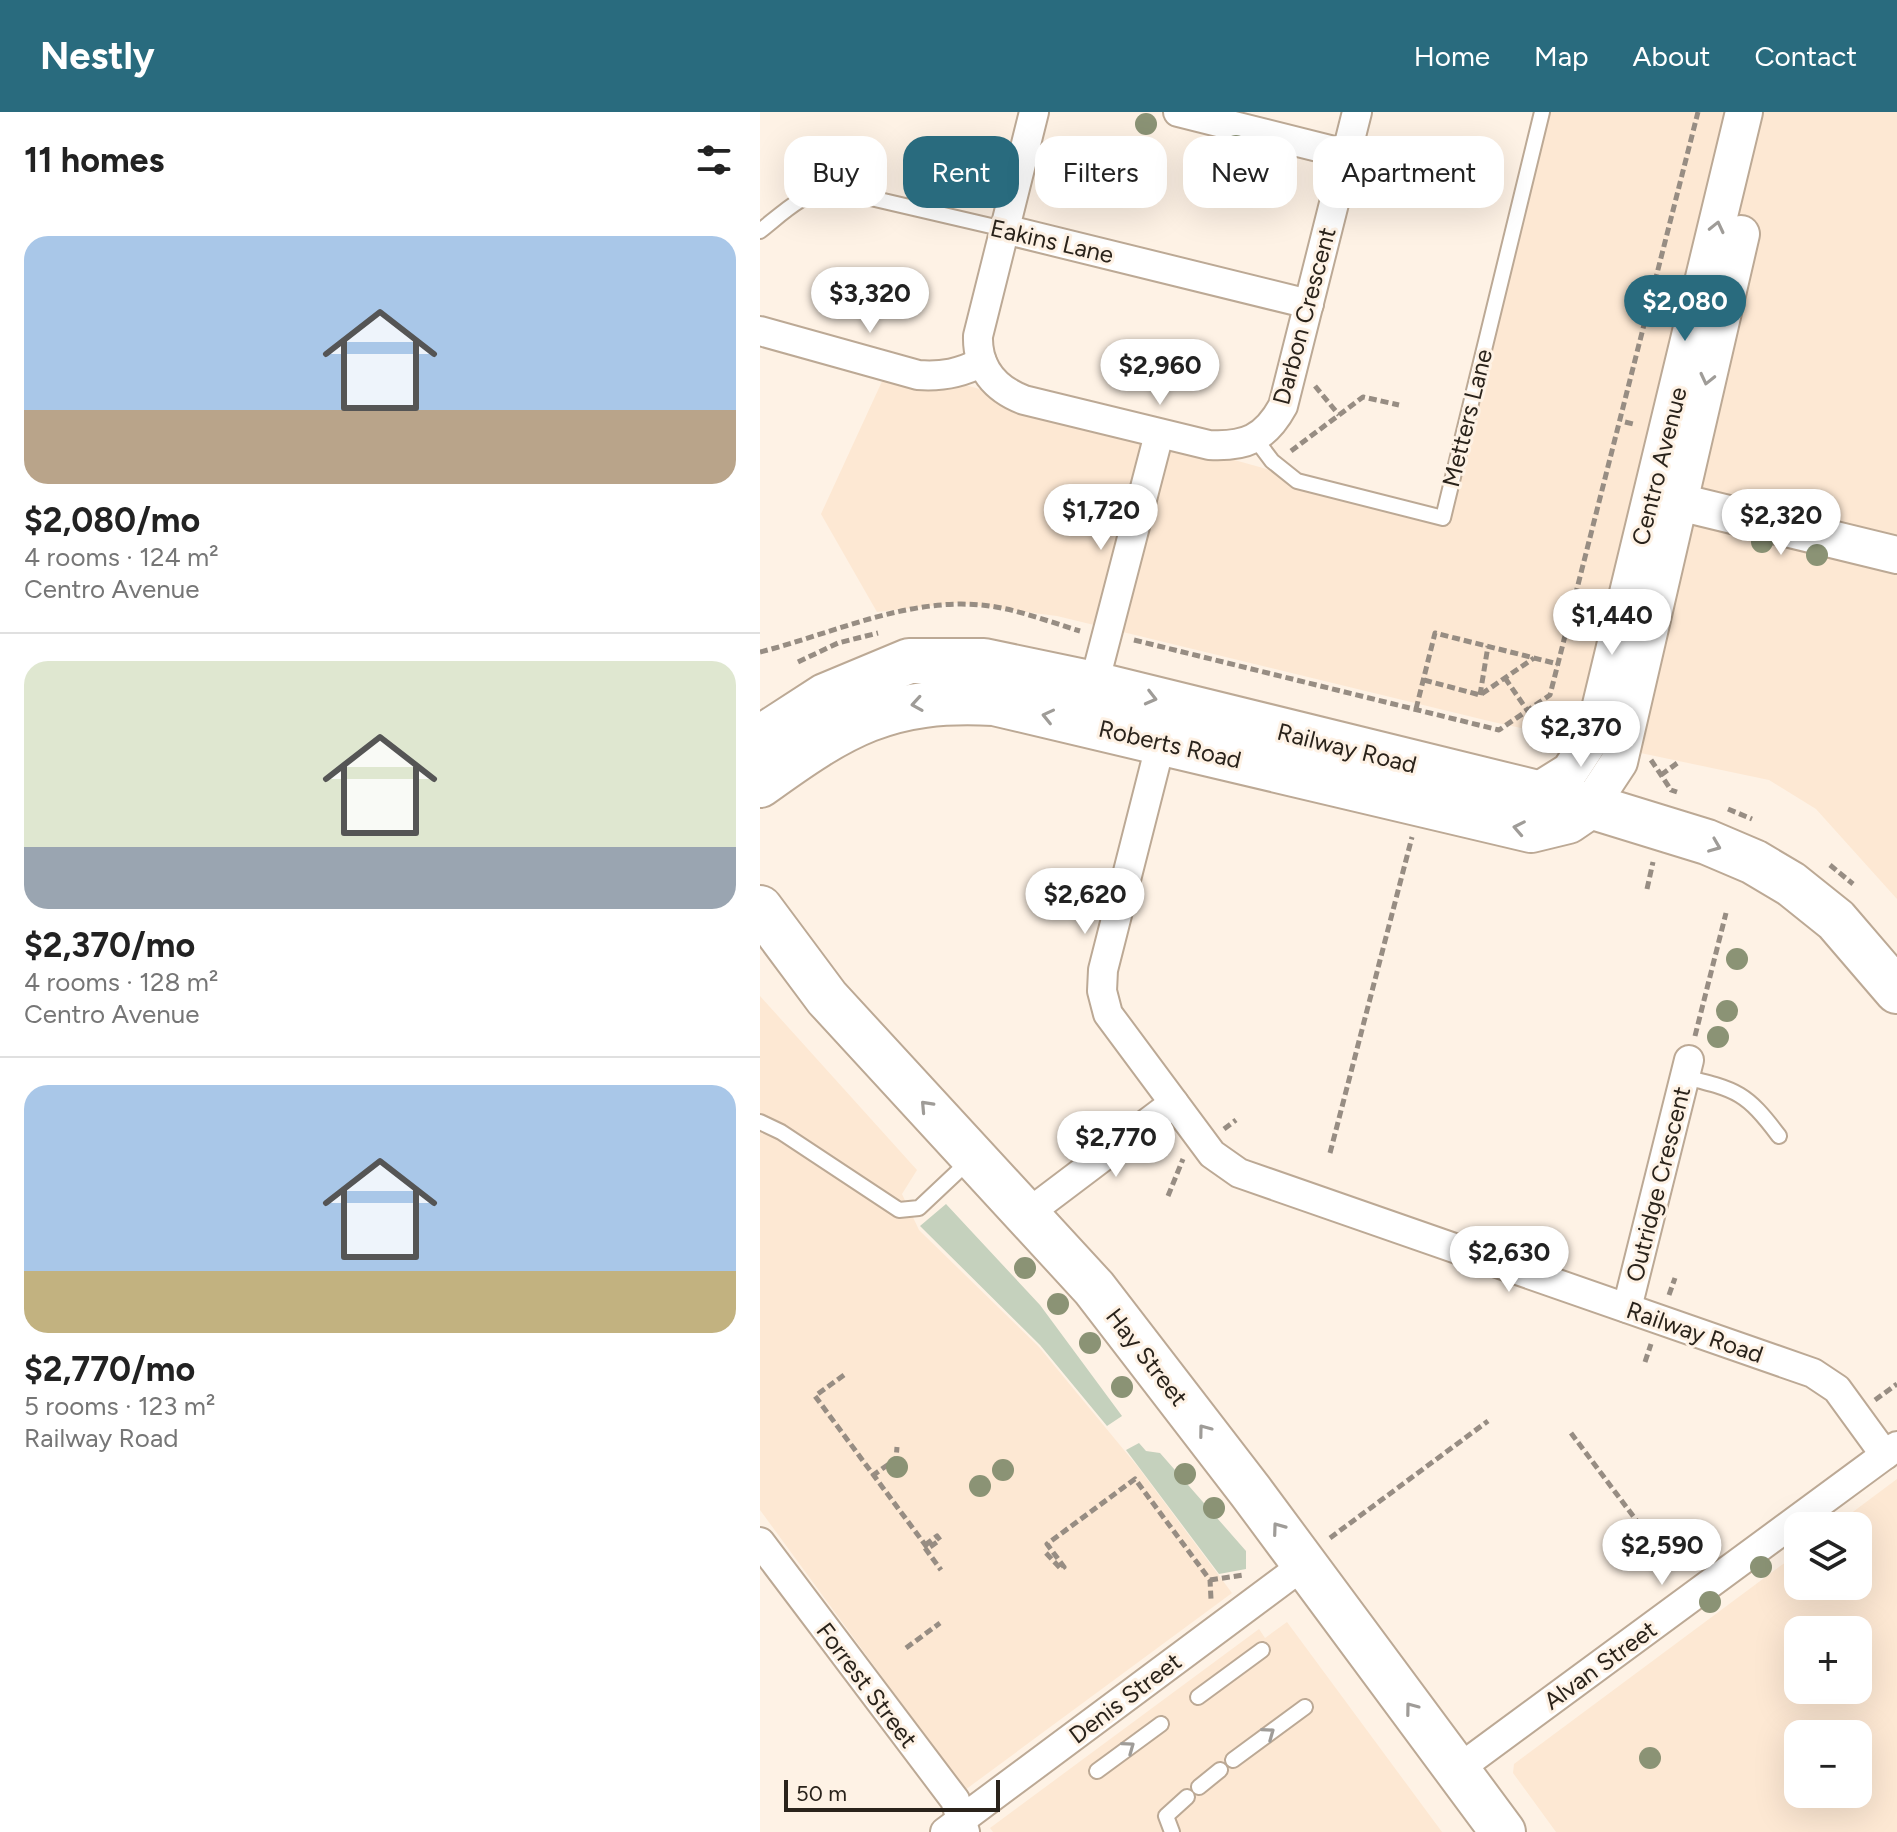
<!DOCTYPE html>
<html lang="en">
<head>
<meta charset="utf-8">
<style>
	:root { --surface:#fff; --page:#f2f2f2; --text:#222; --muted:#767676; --line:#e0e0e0; --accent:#296b7e }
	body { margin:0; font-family:Figtree,sans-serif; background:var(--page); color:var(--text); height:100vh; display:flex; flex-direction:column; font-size:30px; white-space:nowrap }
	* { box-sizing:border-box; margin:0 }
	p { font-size:26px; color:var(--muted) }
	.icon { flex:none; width:44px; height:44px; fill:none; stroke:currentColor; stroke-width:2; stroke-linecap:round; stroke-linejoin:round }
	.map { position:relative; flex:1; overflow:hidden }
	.drawer { display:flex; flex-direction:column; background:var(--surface); width:760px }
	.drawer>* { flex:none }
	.top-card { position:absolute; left:24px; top:24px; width:760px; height:72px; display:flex; gap:16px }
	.fabs { position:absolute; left:1024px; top:1400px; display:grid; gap:16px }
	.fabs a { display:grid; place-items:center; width:88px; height:88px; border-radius:16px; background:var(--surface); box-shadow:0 8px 32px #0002; font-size:40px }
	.scale { position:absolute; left:24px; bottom:20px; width:216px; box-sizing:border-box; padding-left:8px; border:4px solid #2a231b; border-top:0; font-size:22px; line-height:28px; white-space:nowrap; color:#2a231b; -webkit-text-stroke:6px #fef2e5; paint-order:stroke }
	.price { position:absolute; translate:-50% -68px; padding:0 18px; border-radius:28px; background:#fff; color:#222; font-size:26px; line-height:52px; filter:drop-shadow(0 2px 4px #0008) }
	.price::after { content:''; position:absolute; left:50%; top:48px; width:24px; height:18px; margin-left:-12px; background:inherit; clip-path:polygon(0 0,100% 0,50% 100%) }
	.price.on { background:var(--accent); color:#fff }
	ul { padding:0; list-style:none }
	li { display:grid; align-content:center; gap:16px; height:424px; padding:0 24px }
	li+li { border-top:2px solid var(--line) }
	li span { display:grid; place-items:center; height:248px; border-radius:24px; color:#555 }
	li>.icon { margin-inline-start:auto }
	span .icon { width:144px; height:144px; fill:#fffc; stroke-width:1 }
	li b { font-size:34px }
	h2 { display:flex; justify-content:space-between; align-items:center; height:96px; padding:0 24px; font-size:34px }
	.chip { padding:0 28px; border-radius:24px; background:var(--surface); box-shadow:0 8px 32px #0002; font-size:28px; line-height:72px }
	.chip.on { background:var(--accent); color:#fff }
	header { display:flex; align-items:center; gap:48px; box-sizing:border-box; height:112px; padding:0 40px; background:var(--accent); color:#fff }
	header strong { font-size:38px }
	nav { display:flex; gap:44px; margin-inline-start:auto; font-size:28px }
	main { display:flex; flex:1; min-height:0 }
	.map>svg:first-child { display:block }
</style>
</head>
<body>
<header>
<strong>Nestly</strong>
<nav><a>Home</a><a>Map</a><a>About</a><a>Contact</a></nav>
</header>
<main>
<section class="drawer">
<h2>11 homes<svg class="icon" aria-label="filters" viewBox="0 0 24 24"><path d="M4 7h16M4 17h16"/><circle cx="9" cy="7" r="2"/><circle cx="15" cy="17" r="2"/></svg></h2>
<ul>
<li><span style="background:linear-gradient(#a9c7e8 70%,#b9a48a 0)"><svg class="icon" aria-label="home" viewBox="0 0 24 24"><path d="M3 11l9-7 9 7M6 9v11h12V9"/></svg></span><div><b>$2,080/mo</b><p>4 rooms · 124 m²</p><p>Centro Avenue</p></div></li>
<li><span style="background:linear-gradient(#dfe7d0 75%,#9aa5b1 0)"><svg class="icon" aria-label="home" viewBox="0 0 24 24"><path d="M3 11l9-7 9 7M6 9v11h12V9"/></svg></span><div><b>$2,370/mo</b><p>4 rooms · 128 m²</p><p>Centro Avenue</p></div></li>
<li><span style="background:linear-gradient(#a9c7e8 75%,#c2b280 0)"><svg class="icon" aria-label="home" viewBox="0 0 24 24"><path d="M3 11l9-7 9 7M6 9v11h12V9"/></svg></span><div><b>$2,770/mo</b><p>5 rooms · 123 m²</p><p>Railway Road</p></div></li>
</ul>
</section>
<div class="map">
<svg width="1137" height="1720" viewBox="0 0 1137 1720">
	<rect width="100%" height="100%" fill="#fef2e5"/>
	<!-- built -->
	<g fill="#fde8d3" fill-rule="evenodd">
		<path d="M 782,0 L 1137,0 L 1137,787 L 1056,697 L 1009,668 L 733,610 L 297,504 L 197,491 L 117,500 L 61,402 L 130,252 L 683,406 Z"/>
		<path d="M 0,884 L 157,1058 L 142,1082 L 159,1118 L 279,1235 L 378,1355 L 472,1481 L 205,1678 L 0,1398 Z"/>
		<path d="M 1137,1367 L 1137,1720 L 796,1720 L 753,1661 L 754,1652 L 1038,1441 L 1038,1474 L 1098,1474 L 1098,1414 L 1074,1414 ZM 1098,1518 L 1098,1578 L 1038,1578 L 1038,1518 ZM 1098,1622 L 1098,1682 L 1038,1682 L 1038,1622 Z"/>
		<path d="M 527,1510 L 682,1720 L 233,1720 L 230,1716 L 499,1517 L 505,1526 Z"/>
	</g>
	<!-- green -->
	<g fill="#c5d1bd">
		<path d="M 186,1092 L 280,1193 L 362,1304 L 347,1314 L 280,1233 L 160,1114 Z"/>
		<path d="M 379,1331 L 386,1339 L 400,1341 L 486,1439 L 486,1457 L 459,1462 L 366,1338 Z"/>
	</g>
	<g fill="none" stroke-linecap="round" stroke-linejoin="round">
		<!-- service casing -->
		<g stroke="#bca995" stroke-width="18">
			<g id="service">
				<path d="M 0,119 C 23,101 43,80 72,77 L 244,117"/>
				<path d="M 494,325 L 512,349 L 537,369 L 683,406 L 782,0"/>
				<path d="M 925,965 C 977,978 986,980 1019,1024"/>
				<path d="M 0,1010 L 21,1020 L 139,1098 L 159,1096 L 210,1048"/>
				<path d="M 438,1585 L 502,1538"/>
				<path d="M 473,1648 L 545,1595"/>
				<path d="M 337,1659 L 401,1612"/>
				<path d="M 439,1675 L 460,1658"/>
				<path d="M 412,1720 L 406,1704 L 427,1685"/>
			</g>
		</g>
		<!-- minor casing -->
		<g stroke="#bca995" stroke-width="32">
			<g id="minor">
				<path d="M 274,0 L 218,224 C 217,256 235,277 264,288 L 449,333 C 485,335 505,327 523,294 L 597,0"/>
				<path d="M 418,0 L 586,42"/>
				<path d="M 244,117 L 549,192"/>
				<path d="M 0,219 L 158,263 C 182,265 201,261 222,250"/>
				<path d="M 334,572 L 399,322"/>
				<path d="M 401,630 L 343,858 L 342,879 L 348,902 L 452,1042 L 479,1061 L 1053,1261 L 1077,1277 L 1125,1343"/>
				<path d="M 267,1102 L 414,991"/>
				<path d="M 867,1196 L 929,948"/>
				<path d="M 0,1430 L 195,1688 L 205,1720"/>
				<path d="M 697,1658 L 1137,1334"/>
				<path d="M 185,1720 L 545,1452"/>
			</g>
		</g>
		<!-- tertiary casing -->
		<g stroke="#bca995" stroke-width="40">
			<g id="tertiary">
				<path d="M 919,390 L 1137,443"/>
				<path d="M 773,682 L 810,659 L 834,622 L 984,0"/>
				<path d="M 830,694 L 859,650 L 981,122"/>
			</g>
		</g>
		<!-- primary casing -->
		<g stroke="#bca995" stroke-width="48">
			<g id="primary">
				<path d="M 0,626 L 65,584 L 149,549 L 224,549 L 334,572 L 830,694 L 947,730 L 994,750 L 1031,772 L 1076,808 L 1137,879"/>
				<path d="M 0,673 C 83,613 128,585 234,591 L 771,718 L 808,709 L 830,694"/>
				<path d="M 0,796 L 67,886 L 334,1176 L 491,1380 L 743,1720"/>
			</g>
		</g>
		<!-- path -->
		<g stroke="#978d83" stroke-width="5" stroke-dasharray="8 4" stroke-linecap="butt">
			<path d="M 555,274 L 579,303"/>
			<path d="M 865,310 L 873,312"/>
			<path d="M 531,339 L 603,285 L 639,293"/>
			<path d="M 374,528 L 739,618 L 790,583 L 938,0"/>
			<path d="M 0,540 C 76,521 155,481 236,495 C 265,500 293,511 320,519"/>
			<path d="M 38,550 L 78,531 L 118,521"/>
			<path d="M 745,566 L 787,627"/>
			<path d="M 664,568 L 720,583 L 774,546"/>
			<path d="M 720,583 L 728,534"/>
			<path d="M 656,597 L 675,521 L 798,552"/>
			<path d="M 891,648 L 911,678 L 917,680"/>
			<path d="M 901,663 L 920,649"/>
			<path d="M 968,697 L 992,707"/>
			<path d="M 1070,753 L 1093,772"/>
			<path d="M 887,777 L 893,750"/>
			<path d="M 935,924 L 966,801"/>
			<path d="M 464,1017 L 476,1008"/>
			<path d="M 570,1041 L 652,725"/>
			<path d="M 408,1084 L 423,1047"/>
			<path d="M 909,1183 L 915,1166"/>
			<path d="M 885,1250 L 891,1232"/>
			<path d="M 84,1263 L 55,1284 L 169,1438"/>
			<path d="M 1115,1288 L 1137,1272"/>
			<path d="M 811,1321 L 912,1456"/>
			<path d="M 112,1364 L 136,1347 L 137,1335"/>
			<path d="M 570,1426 L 728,1309"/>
			<path d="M 165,1433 L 177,1424 L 180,1428 L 167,1437"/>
			<path d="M 165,1436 L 181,1458"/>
			<path d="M 286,1441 L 301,1457 L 304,1455 L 287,1432 L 375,1367 L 450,1468 L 451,1487"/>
			<path d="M 450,1468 L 483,1463"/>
			<path d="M 146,1536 L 180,1511"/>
		</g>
		<!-- service -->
		<use href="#service" stroke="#fff" stroke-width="14"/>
		<!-- minor -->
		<use href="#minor" stroke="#fff" stroke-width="28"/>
		<!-- tertiary -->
		<use href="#tertiary" stroke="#fff" stroke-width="36"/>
		<!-- primary -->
		<use href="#primary" stroke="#fff" stroke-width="44"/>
	</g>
	<!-- trees -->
	<g fill="#8b9375">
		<circle cx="386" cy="12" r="11"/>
		<circle cx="476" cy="34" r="11"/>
		<circle cx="517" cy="42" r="11"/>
		<circle cx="1002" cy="430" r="11"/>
		<circle cx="1057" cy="443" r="11"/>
		<circle cx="977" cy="847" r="11"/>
		<circle cx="967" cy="899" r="11"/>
		<circle cx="958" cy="925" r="11"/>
		<circle cx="265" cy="1156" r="11"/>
		<circle cx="298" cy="1192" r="11"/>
		<circle cx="330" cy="1231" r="11"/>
		<circle cx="362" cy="1275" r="11"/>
		<circle cx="137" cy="1355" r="11"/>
		<circle cx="243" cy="1358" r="11"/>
		<circle cx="425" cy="1362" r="11"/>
		<circle cx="220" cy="1374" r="11"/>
		<circle cx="454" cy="1396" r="11"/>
		<circle cx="1001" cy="1455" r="11"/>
		<circle cx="950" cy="1490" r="11"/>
		<circle cx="890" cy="1646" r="11"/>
	</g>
	<!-- one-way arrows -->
	<defs><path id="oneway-chevron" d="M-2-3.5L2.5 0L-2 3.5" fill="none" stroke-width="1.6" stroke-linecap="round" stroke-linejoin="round" transform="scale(2)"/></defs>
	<g stroke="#9f9c98">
		<use href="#oneway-chevron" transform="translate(957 115) rotate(-77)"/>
		<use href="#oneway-chevron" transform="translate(947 267) rotate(103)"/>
		<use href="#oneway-chevron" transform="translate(391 586) rotate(14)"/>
		<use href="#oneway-chevron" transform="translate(157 592) rotate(171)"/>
		<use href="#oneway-chevron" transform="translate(288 604) rotate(-167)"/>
		<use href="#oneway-chevron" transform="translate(759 716) rotate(-169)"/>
		<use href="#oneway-chevron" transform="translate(955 734) rotate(22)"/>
		<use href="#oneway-chevron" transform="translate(166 994) rotate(-133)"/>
		<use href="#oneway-chevron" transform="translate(444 1318) rotate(-127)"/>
		<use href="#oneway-chevron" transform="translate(518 1416) rotate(-126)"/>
		<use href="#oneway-chevron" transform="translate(651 1596) rotate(-127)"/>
		<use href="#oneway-chevron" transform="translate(509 1621) rotate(-36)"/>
		<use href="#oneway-chevron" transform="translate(369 1635) rotate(-36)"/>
	</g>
	<g text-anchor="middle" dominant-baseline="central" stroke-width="6" stroke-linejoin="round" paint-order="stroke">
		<!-- street labels -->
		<g font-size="24" fill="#2a231b" stroke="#fef2e5">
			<text transform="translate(292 129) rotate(13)">Eakins Lane</text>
			<text transform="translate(544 204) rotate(-75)">Darbon Crescent</text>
			<text transform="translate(707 306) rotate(-76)">Metters Lane</text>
			<text transform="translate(899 354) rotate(-76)">Centro Avenue</text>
			<text transform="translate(410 632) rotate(13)">Roberts Road</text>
			<text transform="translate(587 636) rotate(14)">Railway Road</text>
			<text transform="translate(898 1072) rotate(-76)">Outridge Crescent</text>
			<text transform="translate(935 1220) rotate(19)">Railway Road</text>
			<text transform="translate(387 1245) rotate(52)">Hay Street</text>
			<text transform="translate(840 1553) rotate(-36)">Alvan Street</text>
			<text transform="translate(107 1573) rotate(53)">Forrest Street</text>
			<text transform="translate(365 1586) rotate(-37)">Denis Street</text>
		</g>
	</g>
</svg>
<div class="fabs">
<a><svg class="icon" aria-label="layers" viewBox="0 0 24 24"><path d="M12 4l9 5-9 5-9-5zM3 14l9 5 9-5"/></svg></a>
<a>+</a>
<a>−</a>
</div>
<div class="scale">50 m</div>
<b class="price" style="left:110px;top:223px">$3,320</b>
<b class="price on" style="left:925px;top:231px">$2,080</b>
<b class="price" style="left:400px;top:295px">$2,960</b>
<b class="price" style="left:341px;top:440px">$1,720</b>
<b class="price" style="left:1021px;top:445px">$2,320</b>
<b class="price" style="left:852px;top:545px">$1,440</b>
<b class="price" style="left:821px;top:657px">$2,370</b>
<b class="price" style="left:325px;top:824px">$2,620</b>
<b class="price" style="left:356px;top:1067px">$2,770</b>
<b class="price" style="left:749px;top:1182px">$2,630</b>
<b class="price" style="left:902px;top:1475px">$2,590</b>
<div class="top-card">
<a class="chip">Buy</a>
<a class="chip on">Rent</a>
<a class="chip">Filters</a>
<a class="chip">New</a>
<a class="chip">Apartment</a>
</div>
</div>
</main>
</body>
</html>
